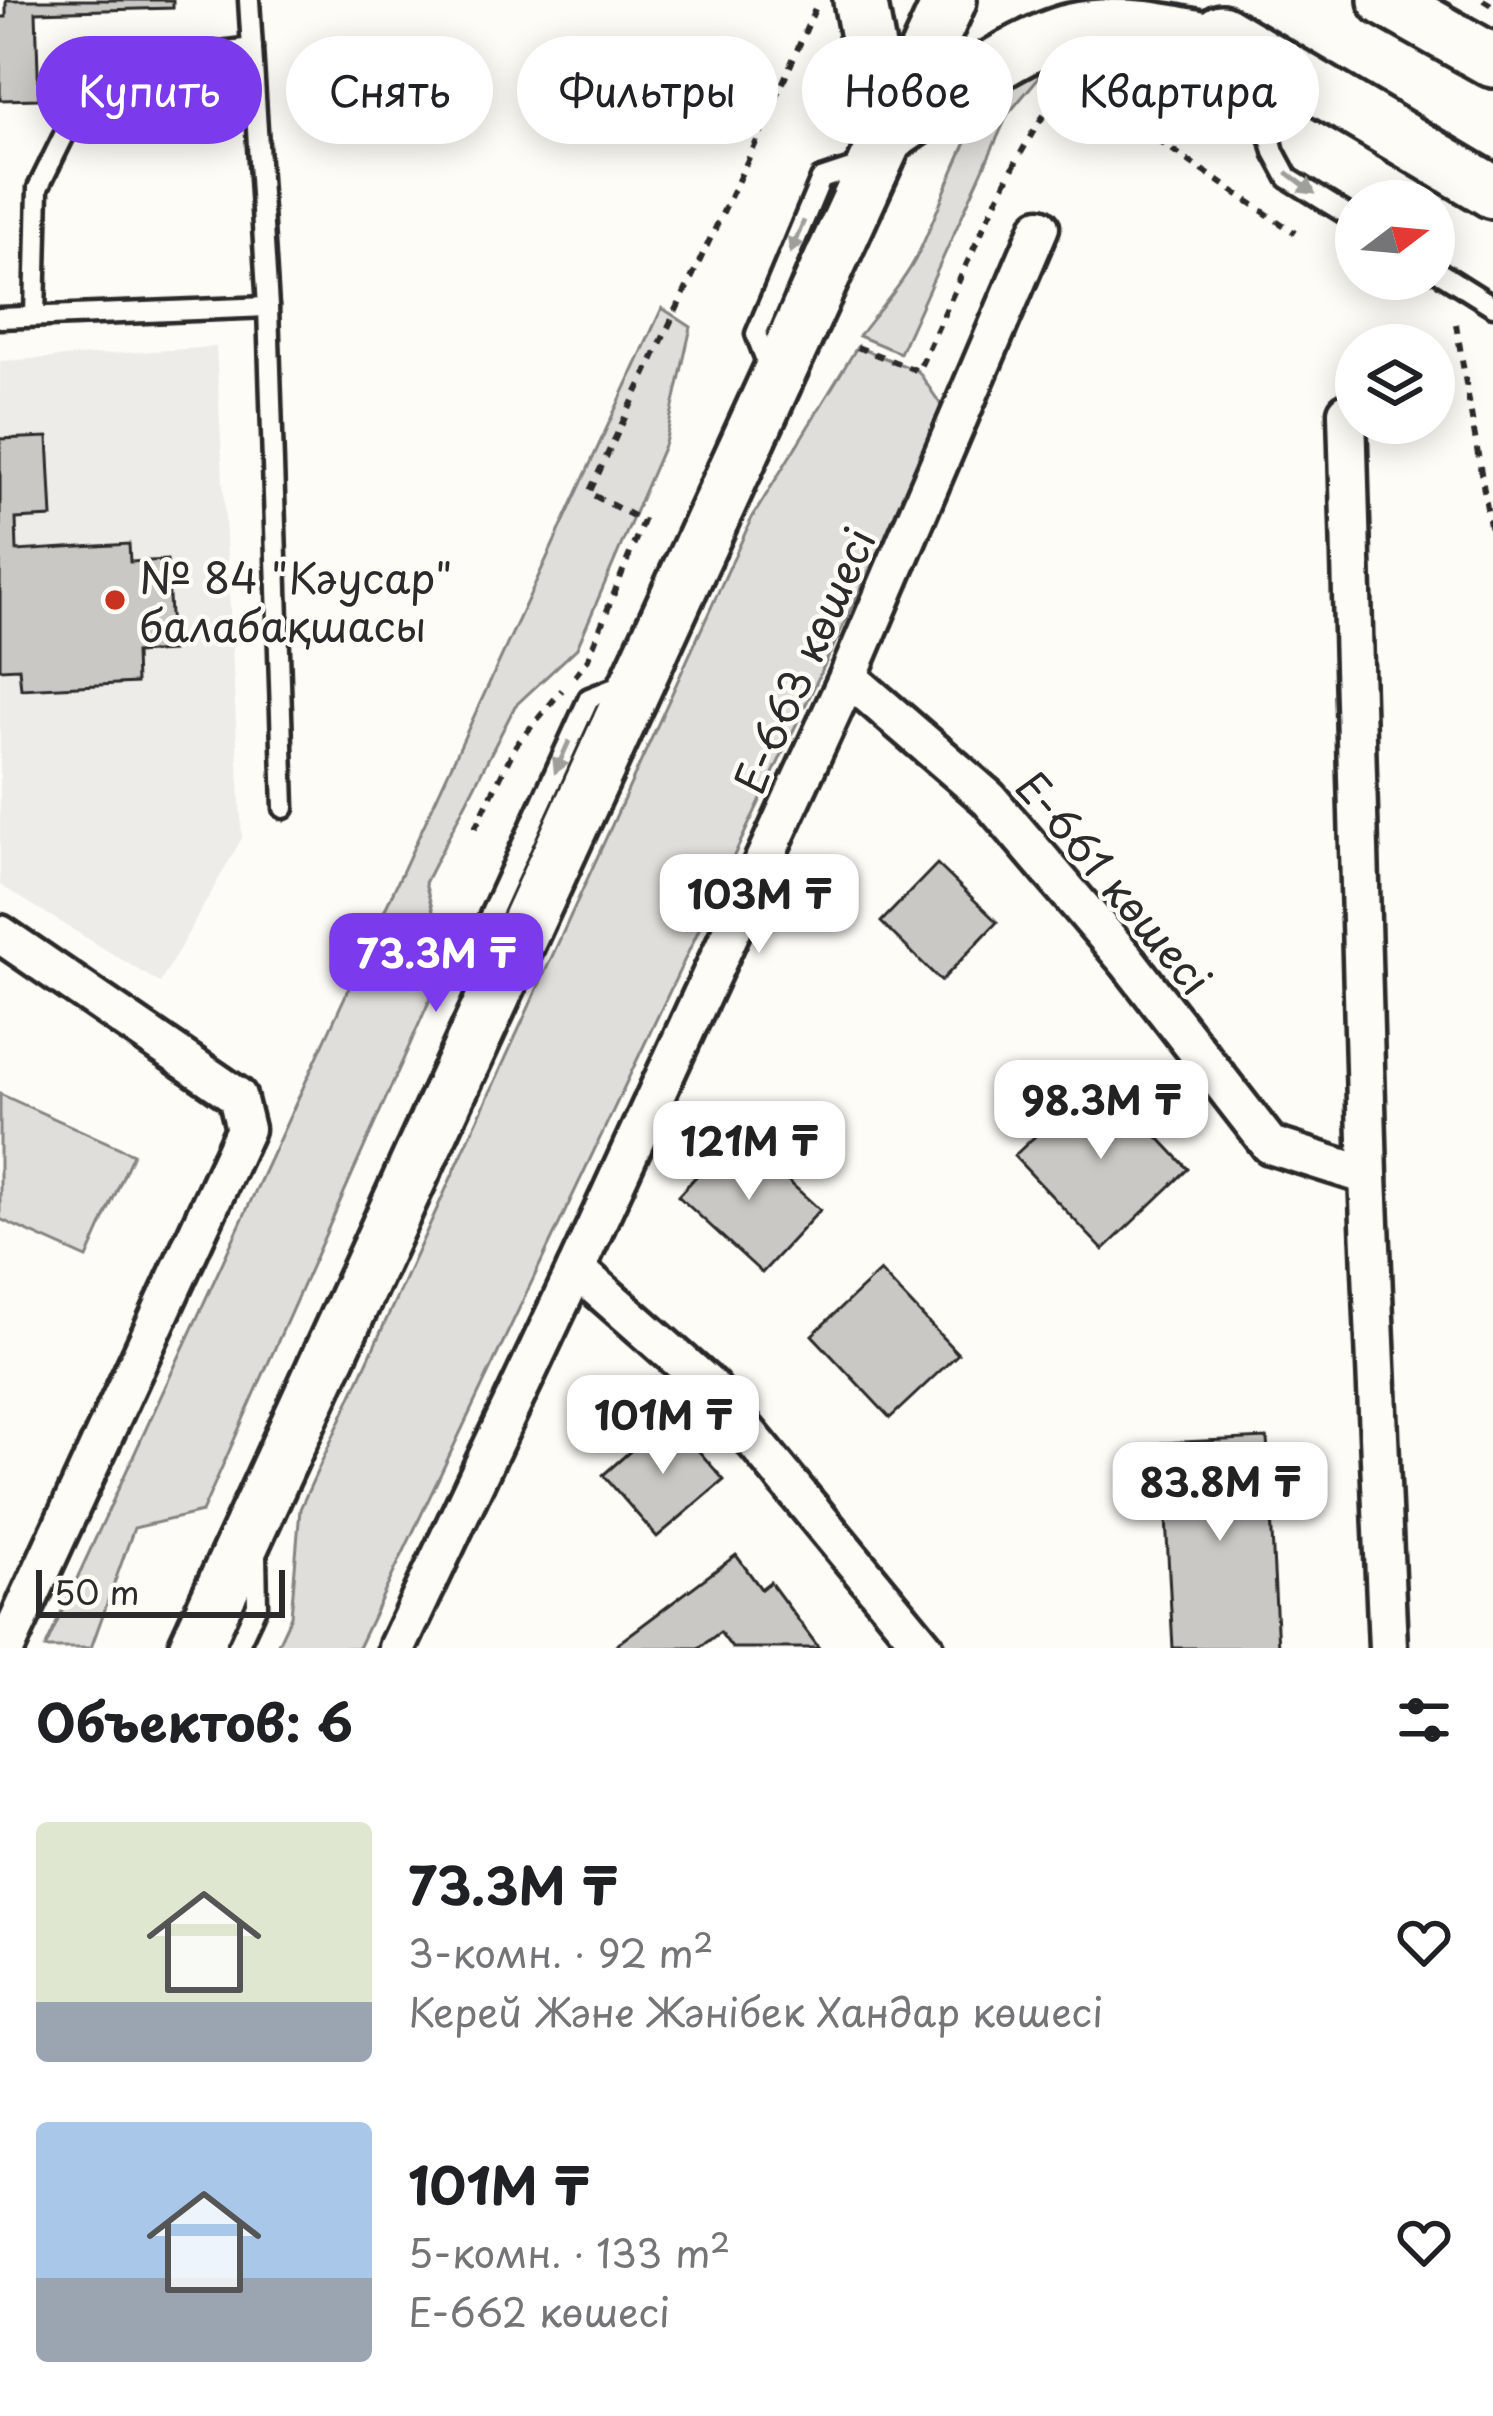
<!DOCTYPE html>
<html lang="ru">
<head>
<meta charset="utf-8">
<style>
	:root { --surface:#fff; --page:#f6f6f6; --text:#202124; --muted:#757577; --accent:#7c3aed }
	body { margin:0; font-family:"Playpen Sans",sans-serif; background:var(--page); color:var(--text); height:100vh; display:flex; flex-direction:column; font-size:45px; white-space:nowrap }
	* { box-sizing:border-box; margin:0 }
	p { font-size:39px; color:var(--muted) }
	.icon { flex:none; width:66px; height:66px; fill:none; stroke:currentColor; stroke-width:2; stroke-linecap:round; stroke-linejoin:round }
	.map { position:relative; height:1648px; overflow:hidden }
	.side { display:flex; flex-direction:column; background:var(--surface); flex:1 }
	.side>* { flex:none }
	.top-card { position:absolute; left:36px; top:36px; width:1422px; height:108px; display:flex; gap:24px }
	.needle { width:78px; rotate:74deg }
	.buttons { position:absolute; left:1335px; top:180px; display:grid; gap:24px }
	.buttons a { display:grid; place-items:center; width:120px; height:120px; border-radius:50%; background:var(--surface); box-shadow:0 6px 30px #0003; font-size:60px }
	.scale { position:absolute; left:36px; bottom:30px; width:249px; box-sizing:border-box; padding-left:12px; border:6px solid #2b2b2b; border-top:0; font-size:33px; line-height:42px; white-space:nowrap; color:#2b2b2b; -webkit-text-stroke:9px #fdfcf7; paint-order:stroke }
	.price { position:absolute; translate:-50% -102px; padding:0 27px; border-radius:24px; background:#fff; color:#222; font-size:39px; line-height:78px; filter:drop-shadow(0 3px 6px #0008) }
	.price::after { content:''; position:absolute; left:50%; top:72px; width:36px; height:27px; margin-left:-18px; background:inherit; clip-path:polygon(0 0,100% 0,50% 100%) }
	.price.on { background:var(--accent); color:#fff }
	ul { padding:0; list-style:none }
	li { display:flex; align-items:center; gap:36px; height:300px; padding:0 36px }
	li span { display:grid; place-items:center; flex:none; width:336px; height:240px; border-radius:12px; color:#555 }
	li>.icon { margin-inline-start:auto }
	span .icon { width:144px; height:144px; fill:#fffc; stroke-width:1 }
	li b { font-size:51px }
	h2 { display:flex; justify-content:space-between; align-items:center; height:144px; padding:0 36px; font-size:51px }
	.tag { padding:0 42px; border-radius:54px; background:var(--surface); box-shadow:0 6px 30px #0003; font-size:42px; line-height:108px }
	.tag.on { background:var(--accent); color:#fff }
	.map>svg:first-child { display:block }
</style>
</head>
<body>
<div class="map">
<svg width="1493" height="1648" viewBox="0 0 1493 1648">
	<rect width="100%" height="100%" fill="#fdfcf7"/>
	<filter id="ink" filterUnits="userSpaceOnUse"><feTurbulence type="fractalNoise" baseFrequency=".00833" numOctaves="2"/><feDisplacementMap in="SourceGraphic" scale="24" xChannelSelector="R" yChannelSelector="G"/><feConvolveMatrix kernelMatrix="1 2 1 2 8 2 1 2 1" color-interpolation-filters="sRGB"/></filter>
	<g filter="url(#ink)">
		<!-- built -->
		<path fill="#edece8" d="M 216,347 L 242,838 L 160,983 L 0,885 L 0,361 Z"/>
		<!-- green -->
		<g fill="#dfdeda" stroke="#858482" stroke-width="3">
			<path d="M 1027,61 L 1039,77 L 1008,114 L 900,353 L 859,336 C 879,309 905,282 919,252 C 952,183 966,111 1027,61 Z"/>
			<path d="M 662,308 L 691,327 L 665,443 L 577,648 L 515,706 L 425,883 L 447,961 L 202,1512 L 134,1528 L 91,1648 L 45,1648 Z"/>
			<path d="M 857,347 L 918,371 L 945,411 L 358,1648 L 276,1648 L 291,1616 L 300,1509 L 752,518 Z"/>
			<path d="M 0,1094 L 133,1154 L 87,1258 L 0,1219 Z"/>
		</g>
		<!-- building -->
		<g fill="#c9c8c4" stroke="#2b2b2b" stroke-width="3">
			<path d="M 6,0 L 173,0 L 173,8 L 36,12 L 39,99 L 0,100 L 0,17 L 6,17 Z"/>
			<path d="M 48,437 L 52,517 L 16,519 L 17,551 L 129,544 L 130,562 L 167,560 L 172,651 L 135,653 L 136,683 L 21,689 L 19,668 L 0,669 L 0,439 Z"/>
			<path d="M 937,864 L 997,922 L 941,981 L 881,922 Z"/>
			<path d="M 1100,1075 L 1188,1169 L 1103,1250 L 1014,1156 Z"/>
			<path d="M 736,1133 L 820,1210 L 762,1273 L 678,1196 Z"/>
			<path d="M 880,1271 L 958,1354 L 890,1418 L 812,1335 Z"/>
			<path d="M 669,1417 L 724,1480 L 657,1537 L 603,1475 Z"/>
			<path d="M 1267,1438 L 1278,1648 L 1173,1648 L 1162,1443 Z"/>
			<path d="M 736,1555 L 761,1589 L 770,1582 L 819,1648 L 732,1648 L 720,1632 L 699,1648 L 612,1648 Z"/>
		</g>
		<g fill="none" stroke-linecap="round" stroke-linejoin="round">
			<!-- service casing -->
			<g stroke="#2b2b2b" stroke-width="27">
				<g id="service">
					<path d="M 249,0 L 268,307 L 284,808"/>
					<path d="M 1250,57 L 1274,152 L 1288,178 L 1356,220"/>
					<path d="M 1434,269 L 1493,306"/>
					<path d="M 35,316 L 38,188 L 74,115 L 133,63 L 252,48"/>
					<path d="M 0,318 L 268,307"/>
					<path d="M 769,368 L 756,334 L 821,179 L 863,165"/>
					<path d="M 490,973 L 485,926 L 589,698 L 627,683"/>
					<path d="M 237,1648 L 257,1605 L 256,1555"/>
				</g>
			</g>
			<!-- minor casing -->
			<g stroke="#2b2b2b" stroke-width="45">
				<g id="minor">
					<path d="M 1347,412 L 1368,1176 L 1388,1648"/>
					<path d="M 848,677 L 988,798 L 1128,962 L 1270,1145 L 1368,1176"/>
					<path d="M 0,934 L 237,1096 L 245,1129 L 6,1648"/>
					<path d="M 576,1269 L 710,1387 L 925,1648"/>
					<path d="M 397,1648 L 576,1269 L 848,677 L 1040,227"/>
				</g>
			</g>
			<!-- secondary casing -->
			<g stroke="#2b2b2b" stroke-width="60">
				<g id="secondary">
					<path d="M 860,0 L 886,138 C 938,105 1013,44 1072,30 C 1129,17 1191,36 1247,47"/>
					<path d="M 1385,0 L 1493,61"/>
					<path d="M 1221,31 L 1493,192"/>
					<path d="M 195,1648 L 950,0"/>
				</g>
			</g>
			<!-- path -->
			<g stroke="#2b2b2b" stroke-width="6" stroke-dasharray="9 9" stroke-linecap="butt">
				<path d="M 1483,0 L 1493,6"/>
				<path d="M 1456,324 L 1493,544"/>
				<path d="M 857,347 L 918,371 C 941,324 1025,122 1058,100 C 1069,92 1080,93 1093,96 L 1295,233"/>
				<path d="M 575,676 L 587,661 L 643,521 L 589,493 L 764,126 L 818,2"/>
				<path d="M 475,828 L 516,745 L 562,690"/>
			</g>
			<!-- service -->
			<use href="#service" stroke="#fdfcf7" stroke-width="18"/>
			<!-- minor -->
			<use href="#minor" stroke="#fdfcf7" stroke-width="36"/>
			<!-- secondary -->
			<use href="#secondary" stroke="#fdfcf7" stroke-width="51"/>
		</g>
		<!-- one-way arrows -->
		<defs><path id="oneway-solid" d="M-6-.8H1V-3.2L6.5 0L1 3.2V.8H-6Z" transform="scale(3)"/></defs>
		<g fill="#9e9e9b">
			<use href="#oneway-solid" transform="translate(1301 183) rotate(37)"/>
			<use href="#oneway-solid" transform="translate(797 237) rotate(113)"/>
			<use href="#oneway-solid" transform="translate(562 757) rotate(114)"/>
		</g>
	</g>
	<!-- markers -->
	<circle fill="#c8321e" stroke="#fdfcf7" stroke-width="4.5" cx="115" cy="600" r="12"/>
	<g text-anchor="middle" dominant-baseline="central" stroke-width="9" stroke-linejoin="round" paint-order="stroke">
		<!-- poi labels -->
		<g font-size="42" fill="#2b2b2b" stroke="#fdfcf7" text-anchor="start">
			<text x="139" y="576">№ 84 "Кәусар"<tspan x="139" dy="48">балабақшасы</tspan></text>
		</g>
		<!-- street labels -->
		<g font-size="42" fill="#2b2b2b" stroke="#fdfcf7">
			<text transform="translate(803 660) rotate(-66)">Е-663 көшесі</text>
			<text transform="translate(1115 882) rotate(50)">Е-661 көшесі</text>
		</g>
	</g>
</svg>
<div class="buttons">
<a><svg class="needle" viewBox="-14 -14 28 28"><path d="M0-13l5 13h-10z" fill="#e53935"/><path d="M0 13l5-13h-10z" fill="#757577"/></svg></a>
<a><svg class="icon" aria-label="layers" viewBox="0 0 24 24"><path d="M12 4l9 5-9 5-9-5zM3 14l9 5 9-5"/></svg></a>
</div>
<div class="scale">50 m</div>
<b class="price" style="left:759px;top:956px">103M ₸</b>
<b class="price on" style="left:436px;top:1015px">73.3M ₸</b>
<b class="price" style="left:1101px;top:1162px">98.3M ₸</b>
<b class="price" style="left:749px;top:1203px">121M ₸</b>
<b class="price" style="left:663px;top:1477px">101M ₸</b>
<b class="price" style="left:1220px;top:1544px">83.8M ₸</b>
<div class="top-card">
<a class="tag on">Купить</a>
<a class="tag">Снять</a>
<a class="tag">Фильтры</a>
<a class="tag">Новое</a>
<a class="tag">Квартира</a>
</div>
</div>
<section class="side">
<h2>Объектов: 6<svg class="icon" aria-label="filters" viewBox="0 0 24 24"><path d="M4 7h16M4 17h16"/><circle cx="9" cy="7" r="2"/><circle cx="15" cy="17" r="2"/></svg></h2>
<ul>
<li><span style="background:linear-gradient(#dfe7d0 75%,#9aa5b1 0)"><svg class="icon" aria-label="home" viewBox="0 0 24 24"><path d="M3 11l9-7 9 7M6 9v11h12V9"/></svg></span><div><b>73.3M ₸</b><p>3-комн. · 92 m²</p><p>Керей Және Жәнібек Хандар көшесі</p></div><svg class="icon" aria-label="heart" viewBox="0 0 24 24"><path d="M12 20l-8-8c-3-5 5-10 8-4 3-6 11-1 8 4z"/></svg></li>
<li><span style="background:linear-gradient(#a9c7e8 65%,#9aa5b1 0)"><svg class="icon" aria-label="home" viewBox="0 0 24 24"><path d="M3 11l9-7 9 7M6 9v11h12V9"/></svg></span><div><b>101M ₸</b><p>5-комн. · 133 m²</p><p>Е-662 көшесі</p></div><svg class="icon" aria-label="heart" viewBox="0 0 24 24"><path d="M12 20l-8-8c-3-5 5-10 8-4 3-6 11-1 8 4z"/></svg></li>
</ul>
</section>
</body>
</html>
